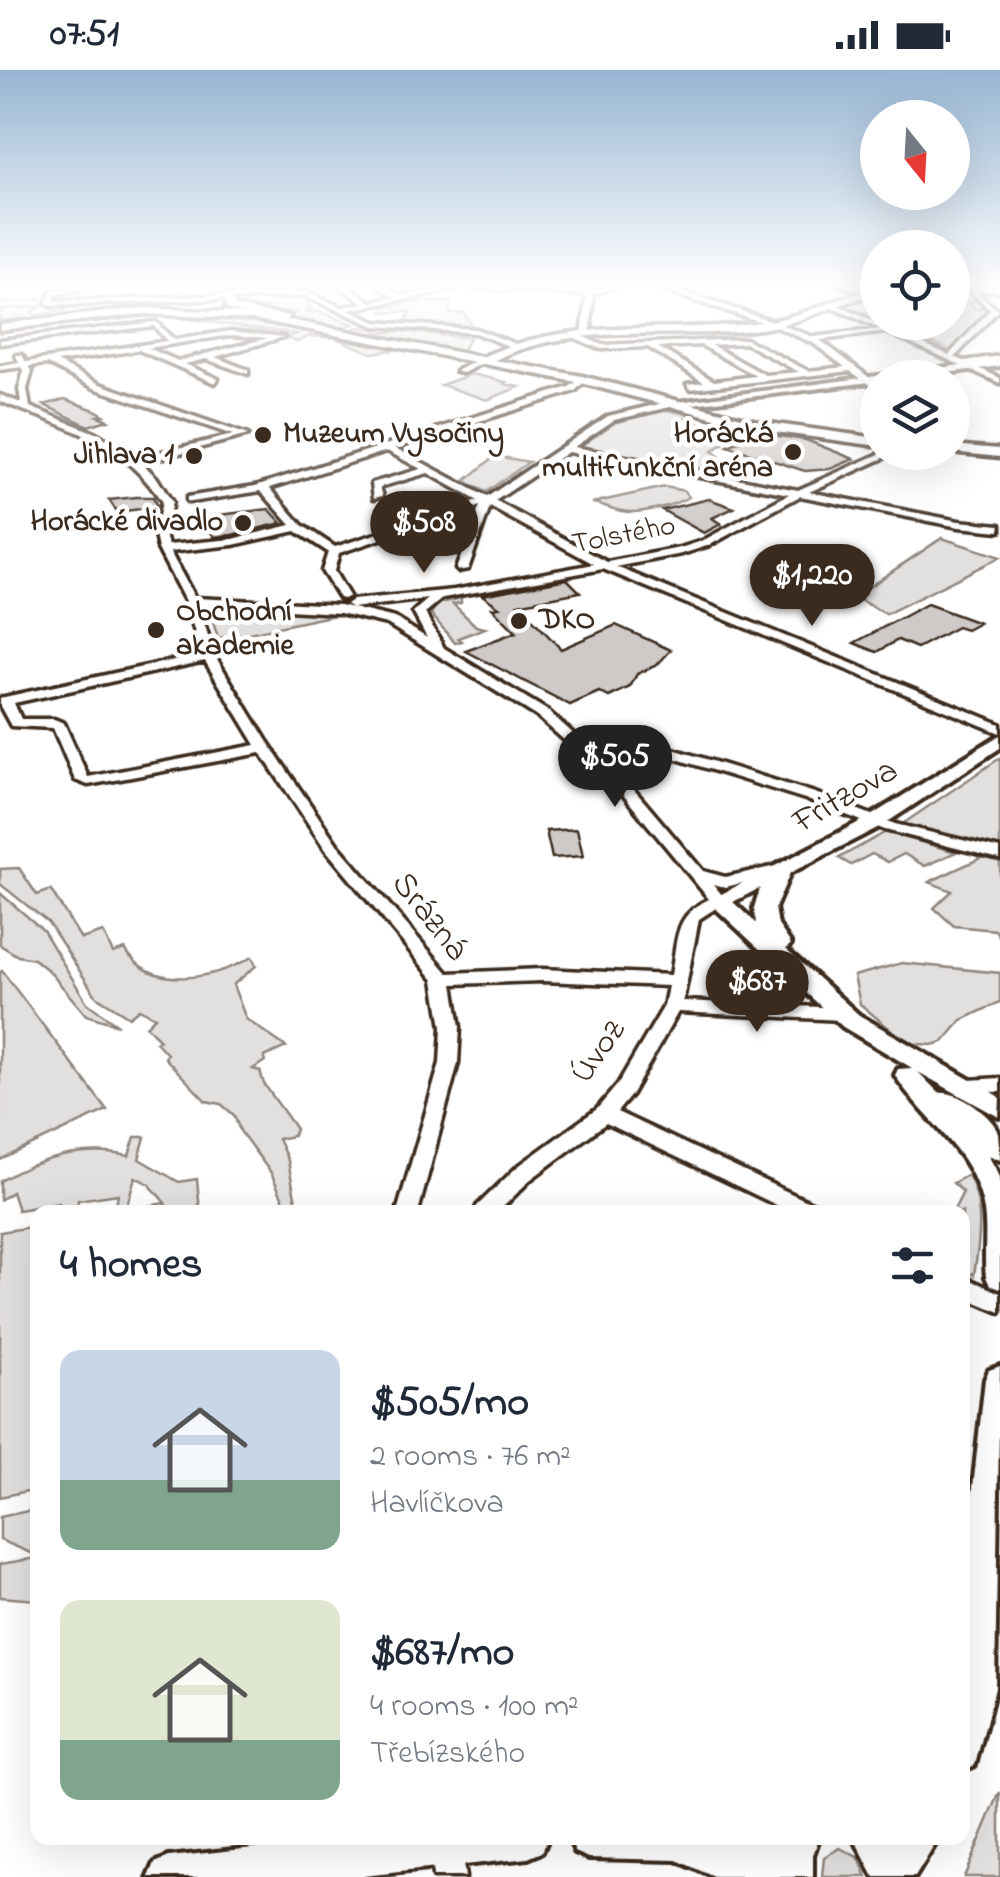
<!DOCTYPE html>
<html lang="en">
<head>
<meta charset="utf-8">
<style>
	:root { --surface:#fff; --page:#f2f2f3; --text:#1f2937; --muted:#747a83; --accent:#3b2a1e }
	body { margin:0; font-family:"Indie Flower",sans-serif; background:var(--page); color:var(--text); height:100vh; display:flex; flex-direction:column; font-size:38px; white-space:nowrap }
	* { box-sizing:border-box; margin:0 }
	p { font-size:32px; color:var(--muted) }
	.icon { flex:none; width:55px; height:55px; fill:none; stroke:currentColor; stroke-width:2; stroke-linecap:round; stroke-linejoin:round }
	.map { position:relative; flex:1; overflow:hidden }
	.drawer { position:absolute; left:30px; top:1135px; width:940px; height:640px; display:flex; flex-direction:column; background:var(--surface); border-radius:20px; box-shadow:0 10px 40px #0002 }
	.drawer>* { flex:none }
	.needle { width:65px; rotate:162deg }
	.controls { position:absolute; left:860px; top:30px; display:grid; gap:20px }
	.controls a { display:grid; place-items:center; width:110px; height:110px; border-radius:50%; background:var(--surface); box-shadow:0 10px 40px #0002; font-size:50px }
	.price { position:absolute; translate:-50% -85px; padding:0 22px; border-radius:35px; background:var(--accent); color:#fff; font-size:32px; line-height:65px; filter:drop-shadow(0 2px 5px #0008) }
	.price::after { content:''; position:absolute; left:50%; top:60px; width:30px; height:22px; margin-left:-15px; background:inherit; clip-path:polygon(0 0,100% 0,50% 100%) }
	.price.current { background:#222; color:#fff }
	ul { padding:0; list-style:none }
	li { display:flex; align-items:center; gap:30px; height:250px; padding:0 30px }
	li span { display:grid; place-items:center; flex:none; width:280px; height:200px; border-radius:20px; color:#555 }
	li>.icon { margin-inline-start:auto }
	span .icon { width:120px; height:120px; fill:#fffc; stroke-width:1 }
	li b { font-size:42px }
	h2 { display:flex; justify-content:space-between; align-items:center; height:120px; padding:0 30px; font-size:42px }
	.status { display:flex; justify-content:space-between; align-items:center; height:70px; padding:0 50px; background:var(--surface); direction:ltr }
	.status svg { height:28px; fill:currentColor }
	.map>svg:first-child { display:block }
</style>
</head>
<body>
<div class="status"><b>07:51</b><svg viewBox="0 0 49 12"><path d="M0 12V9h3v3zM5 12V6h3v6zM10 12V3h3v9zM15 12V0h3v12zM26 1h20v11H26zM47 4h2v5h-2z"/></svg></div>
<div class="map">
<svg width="1000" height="1807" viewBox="0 0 1000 1807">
	<rect width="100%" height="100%" fill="#fff"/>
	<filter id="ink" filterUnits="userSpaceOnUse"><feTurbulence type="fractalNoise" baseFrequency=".01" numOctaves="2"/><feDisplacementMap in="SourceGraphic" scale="20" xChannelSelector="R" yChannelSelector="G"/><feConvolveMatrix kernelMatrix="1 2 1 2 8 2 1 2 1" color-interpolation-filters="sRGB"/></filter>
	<g filter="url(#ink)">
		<!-- green -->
		<g fill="#e2e0de" stroke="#8e857e" stroke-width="2.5">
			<path d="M 294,226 L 312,228 L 303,228 L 312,238 L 305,241 L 307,243 L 317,241 L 353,254 L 340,258 L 292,249 L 293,245 L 288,246 L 294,243 L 262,241 L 268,237 L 243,239 L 235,231 Z"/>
			<path d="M 976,230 L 982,237 L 977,231 L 969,232 L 975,239 L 986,239 L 985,244 L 950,280 L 889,253 L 952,252 L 953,231 Z"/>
			<path d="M 171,232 L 168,237 L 0,251 L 0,239 L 42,236 L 31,242 L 36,246 L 91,234 Z"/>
			<path d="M 406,232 L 451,232 L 449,243 L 464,243 L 473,258 L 403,255 L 411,242 L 382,242 L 385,237 L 397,237 Z"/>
			<path d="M 141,244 L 243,247 L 467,290 L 407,278 L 371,283 L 336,268 L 310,266 L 297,272 L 286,268 L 296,264 L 159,245 L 5,261 Z"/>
			<path d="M 360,257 L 378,259 L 375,263 L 402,261 L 469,268 L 463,280 L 456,281 L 350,260 Z"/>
			<path d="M 472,304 L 506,312 L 504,314 L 519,317 L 487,330 L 441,315 Z"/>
			<path d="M 661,339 L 690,345 L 680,352 L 749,357 L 712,381 L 719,386 L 705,396 L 723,406 L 578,378 L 618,349 Z"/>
			<path d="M 495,386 L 529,392 L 486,422 L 465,411 Z"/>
			<path d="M 665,417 L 684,421 L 689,427 C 674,435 641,445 622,441 C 610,439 604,434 592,433 Z"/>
			<path d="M 942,468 L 1000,487 L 886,544 L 854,527 Z"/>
			<path d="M 461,528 L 461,533 L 453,534 L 476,556 L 485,558 L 458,568 L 462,571 L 455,573 L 431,544 L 437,534 Z"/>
			<path d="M 207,536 L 340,544 L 225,568 L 218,567 Z"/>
			<path d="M 1000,688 L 1000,778 L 898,757 Z"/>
			<path d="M 886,762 L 956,782 L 925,796 L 904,784 L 888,792 L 872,784 L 851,795 L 839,788 Z"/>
			<path d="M 987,785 L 1000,788 L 1000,867 L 995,860 L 954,856 L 934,838 L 952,821 L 929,812 Z"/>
			<path d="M 19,798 L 37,825 L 51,820 L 81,869 L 103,862 L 113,883 L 125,879 C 152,923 215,908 252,887 L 256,896 L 233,915 L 246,949 L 286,977 L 264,987 L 265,991 L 253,999 L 260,1001 L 264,1014 L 296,1059 L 293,1066 L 278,1069 L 288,1091 L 298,1142 L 289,1142 L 271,1103 L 240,1061 L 234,1045 L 221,1034 L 206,1031 L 165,988 L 167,984 L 156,972 L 160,970 L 146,956 L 155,947 L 139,939 L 129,947 L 96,926 L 48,852 L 0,814 L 0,799 Z"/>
			<path d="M 0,823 L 43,860 L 87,933 L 118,955 L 86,945 L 49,901 L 34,889 L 18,886 L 0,875 Z"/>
			<path d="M 902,893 L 1000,903 L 1000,932 L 962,950 L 943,972 L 932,975 L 907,973 L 860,934 L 854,906 Z"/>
			<path d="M 2,901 L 107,1040 L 0,1090 L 0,902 Z"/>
			<path d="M 135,1067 L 145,1067 L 139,1089 L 179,1112 L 197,1109 L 200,1142 L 170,1142 L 165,1134 L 165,1142 L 112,1142 L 165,1133 L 149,1114 L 135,1107 L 127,1135 L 116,1135 L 118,1124 L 78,1130 L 77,1138 L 60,1141 L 59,1133 L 18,1140 L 12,1122 L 0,1130 L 0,1111 C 39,1088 85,1076 129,1086 Z"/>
			<path d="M 968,1105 C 985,1133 979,1174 974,1205 L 963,1199 L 962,1142 L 953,1142 L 963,1122 L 953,1113 Z"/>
			<path d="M 37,1156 L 37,1419 L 0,1427 L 0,1162 Z"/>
			<path d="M 37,1439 L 37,1472 L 31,1483 L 0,1470 L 0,1447 Z"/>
			<path d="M 37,1488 L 37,1530 L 0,1527 L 0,1494 Z"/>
			<path d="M 1000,1722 L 1000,1807 L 964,1807 Z"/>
			<path d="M 840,1778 L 859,1788 L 867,1807 L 822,1807 L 824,1787 Z"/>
		</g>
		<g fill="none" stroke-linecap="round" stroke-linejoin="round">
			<!-- stream -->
			<g stroke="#887e77" stroke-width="2.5">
				<path d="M 59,228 L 134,215"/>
				<path d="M 0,233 L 42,229"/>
			</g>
		</g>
		<!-- building -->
		<g fill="#cfcac7" stroke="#3b2a1e" stroke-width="2.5">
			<path d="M 65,329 L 97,341 L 104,345 L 98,346 L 108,350 L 88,356 L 44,335 Z"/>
			<path d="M 758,363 L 806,370 L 854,389 L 830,399 L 805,401 L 728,376 Z"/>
			<path d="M 136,427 L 153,427 L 157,437 L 117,442 L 109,430 Z"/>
			<path d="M 709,429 L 734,438 L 712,448 L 721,454 L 704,463 L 662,440 Z"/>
			<path d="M 269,439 L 282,453 L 232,465 L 214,467 L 202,447 Z"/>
			<path d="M 567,509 L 580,522 L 518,534 L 561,579 L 616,555 L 671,580 L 657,595 L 637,604 L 630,617 L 609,627 L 599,622 L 570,635 L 466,581 L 516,562 L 492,538 L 499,537 L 482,525 Z"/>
			<path d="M 927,534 L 979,553 L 966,560 L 957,557 L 917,578 L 898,570 L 877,582 L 854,573 Z"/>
			<path d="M 577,759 L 583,786 L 552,788 L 546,761 Z"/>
		</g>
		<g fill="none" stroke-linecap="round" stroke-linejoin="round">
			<!-- minor casing -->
			<g stroke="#3b2a1e" stroke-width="7">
				<g id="minor">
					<path d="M 84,215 L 96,215 L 55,225 L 54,232 L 305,222 L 342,237 L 364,233 L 337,215 L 345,215 L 372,232 L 395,227 L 376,215 L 384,215 L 403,226 L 452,217 L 454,220 L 349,240 L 376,252 L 476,259 L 521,276 L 514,278 L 475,263 L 375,256 L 304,226 L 232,229 L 235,236 L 290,246 L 287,250 L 230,240 L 225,236 L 225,229 L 50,236 L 46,234 L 50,223 Z"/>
					<path d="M 466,215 L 590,221 L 618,215 L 594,224 L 590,264 L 586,266 L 582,264 L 587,225 L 461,217 Z"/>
					<path d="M 838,215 L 850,215 L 874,222 L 871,224 Z"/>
					<path d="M 972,222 L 976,222 L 998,240 L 955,287 L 964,291 L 1000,286 L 1000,290 L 972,295 L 1000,308 L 1000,313 L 887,262 L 820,270 L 878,314 L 878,320 L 850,301 L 690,319 L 687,314 L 704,312 L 648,277 L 601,279 L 568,265 L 575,263 L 602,275 L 746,269 L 808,301 L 845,297 L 813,273 L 774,256 L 774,252 L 813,267 L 880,259 L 828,236 L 831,232 L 949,285 L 990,240 ZM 745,273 L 799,302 L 765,305 L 711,275 ZM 701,275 L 756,306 L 714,311 L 658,277 Z"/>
					<path d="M 156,252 L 174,270 L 231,261 L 284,267 L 215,287 L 248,300 L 248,304 L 206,289 L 185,294 L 218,309 L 215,313 L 139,280 L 57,292 L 100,314 L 248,365 L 142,393 L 157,408 L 172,432 L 165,465 L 168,475 L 233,469 L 291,455 L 261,421 L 191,432 L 187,431 L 187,427 L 255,416 L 569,317 L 582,308 L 586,310 L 575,321 L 395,378 L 487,427 L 608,346 L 676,330 L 679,335 L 614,350 L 574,377 L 798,420 L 884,382 L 897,382 L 809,422 L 959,451 L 1000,455 L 1000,461 L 959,457 L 800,426 L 710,475 L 682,484 L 616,497 L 1000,654 L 1000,663 L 603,499 L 443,528 L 425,543 L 444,578 L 548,641 L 577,667 L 625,664 L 815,723 L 895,754 L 1000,779 L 1000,789 L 885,760 L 805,729 L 619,671 L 586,674 L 625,709 L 703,801 L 725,807 L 776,796 L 784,801 L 782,804 L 725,817 L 713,814 L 727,831 L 699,849 L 683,931 L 842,938 L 851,944 L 842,950 L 678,942 L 632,1024 L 617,1042 L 818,1136 L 820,1142 L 791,1142 L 606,1053 L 531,1109 L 498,1142 L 475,1142 L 477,1136 L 517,1097 L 597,1039 L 618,1014 L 664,936 L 668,916 L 542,911 L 453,914 L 460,957 L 458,993 L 418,1142 L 397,1142 L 440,993 L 442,957 L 434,910 L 326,780 L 261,683 L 88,715 L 75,710 L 53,658 L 11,656 L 0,636 L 0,628 L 202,584 L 185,531 L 158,479 L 155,465 L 162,432 C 123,370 63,357 0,331 L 0,325 L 21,333 L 19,319 L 24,301 L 22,297 L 0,300 L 0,296 L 19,293 L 16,285 L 22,285 L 26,292 L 167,271 L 154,256 L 0,274 L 0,270 ZM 231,265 L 268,268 L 178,291 L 148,278 ZM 48,294 L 94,318 L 233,365 L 137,388 L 98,364 L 30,337 L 27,319 L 32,301 L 29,296 ZM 387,381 L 421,399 L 372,413 L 374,428 L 383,426 L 380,417 L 428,403 L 478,431 L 335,477 L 302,455 L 270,418 ZM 568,382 L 789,424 L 702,471 L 680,478 L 607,492 L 495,431 ZM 480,436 L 456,499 L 458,501 L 468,499 L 490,437 L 594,494 L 454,520 L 352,530 L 346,534 L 352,538 L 428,529 L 413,542 L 427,568 L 395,548 L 340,535 L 195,528 L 170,482 L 233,475 L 296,461 L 328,482 L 322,501 L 339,528 L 343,529 L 349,526 L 334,501 L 339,483 ZM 198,535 L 340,543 L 387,554 L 538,647 L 615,715 L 709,829 C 673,846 678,869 671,905 L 542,899 L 448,903 L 337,774 L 267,671 L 215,586 ZM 205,591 L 256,675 L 88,707 L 64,653 L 54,649 L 21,649 L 14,633 Z"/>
					<path d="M 480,289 L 487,291 L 463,303 L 456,301 Z"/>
					<path d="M 1000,1008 L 1000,1022 L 954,1021 L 951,1016 L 954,1011 Z"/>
					<path d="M 962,1206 L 1000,1223 L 1000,1242 L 962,1226 Z"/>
					<path d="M 429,1768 L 459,1768 L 465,1807 L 433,1807 Z"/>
				</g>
			</g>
			<!-- tertiary casing -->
			<g stroke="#3b2a1e" stroke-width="8">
				<g id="tertiary">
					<path d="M 646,215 L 659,215 L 782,254 L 774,256 Z"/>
					<path d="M 1000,290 L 1000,296 L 908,308 L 878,308 L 878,311 L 676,336 L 670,333 Z"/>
					<path d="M 1000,665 L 1000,678 L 883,755 L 790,803 L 775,838 L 778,855 L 791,874 L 786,879 L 859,945 L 1000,1027 L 999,1047 L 918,1002 L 939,1023 C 958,1020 993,1046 999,1064 C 1000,1072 1000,1082 1000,1090 L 988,1085 L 1000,1107 L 1000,1219 L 990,1215 L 986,1207 C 983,1183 988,1159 983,1135 C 971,1078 924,1051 895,1005 L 898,999 L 912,998 L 843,957 L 708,831 L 869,747 ZM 760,818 L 754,838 L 756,853 L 733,832 Z"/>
					<path d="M 1000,1296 L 995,1618 L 975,1695 L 962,1701 L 962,1517 L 985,1309 L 989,1300 Z"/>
					<path d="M 348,1768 L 548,1768 L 542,1782 L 528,1788 L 354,1807 L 149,1807 L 155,1793 L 169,1787 Z"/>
					<path d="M 569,1768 L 772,1768 L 778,1771 L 779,1768 L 819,1768 L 813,1785 L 813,1807 L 714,1807 L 677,1790 L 589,1788 L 575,1782 Z"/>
					<path d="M 854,1768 L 939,1768 L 915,1807 L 874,1807 Z"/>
				</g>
			</g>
			<!-- secondary casing -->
			<g stroke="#3b2a1e" stroke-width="7">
				<g id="secondary">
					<path d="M 1000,215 L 1000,220 L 952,222 L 952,216 Z"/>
					<path d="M 878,219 L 878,225 C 839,231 806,252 767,258 C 676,272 581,249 495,290 L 582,306 L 761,352 L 878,368 L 878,376 L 761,360 L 581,313 L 253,249 L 143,244 L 0,260 L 0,254 L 143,238 L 253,243 L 482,287 C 574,244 671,266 768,251 C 806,246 839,225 878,219 Z"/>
					<path d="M 952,375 L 1000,379 L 1000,387 L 950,382 Z"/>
				</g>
			</g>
			<!-- minor -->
			<use href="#minor" fill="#fff" fill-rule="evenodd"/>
			<!-- tertiary -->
			<use href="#tertiary" fill="#fff" fill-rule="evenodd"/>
			<!-- secondary -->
			<use href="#secondary" fill="#fff" fill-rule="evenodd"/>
		</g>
	</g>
	<!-- sky -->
	<linearGradient id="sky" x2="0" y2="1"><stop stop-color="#96b5d3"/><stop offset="0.46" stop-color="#fff"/><stop offset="1" stop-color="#fff" stop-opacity="0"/></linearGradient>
	<rect width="1000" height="468" fill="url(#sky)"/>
	<!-- markers -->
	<g fill="#3b2a1e" stroke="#fff" stroke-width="4">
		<circle cx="263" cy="365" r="10"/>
		<circle cx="793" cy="382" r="10"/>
		<circle cx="194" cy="386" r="10"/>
		<circle cx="243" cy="453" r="10"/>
		<circle cx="519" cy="551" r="10"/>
		<circle cx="156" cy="560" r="10"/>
	</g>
	<g text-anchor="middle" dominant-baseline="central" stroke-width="9" stroke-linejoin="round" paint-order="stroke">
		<!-- far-poi labels -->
		<g font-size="30" font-weight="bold" fill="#3b2a1e" stroke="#fff" text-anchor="start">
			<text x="283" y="365">Muzeum Vysočiny</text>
			<text x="773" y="365" text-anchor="end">Horácká<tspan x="773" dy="34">multifunkční aréna</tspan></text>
			<text x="174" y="386" text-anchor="end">Jihlava 1</text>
			<text x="223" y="453" text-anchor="end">Horácké divadlo</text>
			<text x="176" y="543">Obchodní<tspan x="176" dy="34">akademie</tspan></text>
			<text x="539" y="551">DKO</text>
		</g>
		<!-- far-street labels -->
		<g font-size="30" fill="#3b2a1e" stroke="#fff">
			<text transform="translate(624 466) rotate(-11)">Tolstého</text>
		</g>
		<!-- street labels -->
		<g font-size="35" fill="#3b2a1e" stroke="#fff">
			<text transform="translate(846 727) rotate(-30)">Fritzova</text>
			<text transform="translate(429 847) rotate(52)">Srázná</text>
			<text transform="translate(599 982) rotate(-55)">Úvoz</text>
		</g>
	</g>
</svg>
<div class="controls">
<a><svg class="needle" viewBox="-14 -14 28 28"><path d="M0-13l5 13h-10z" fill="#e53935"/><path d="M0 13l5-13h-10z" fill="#747a83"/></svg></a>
<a><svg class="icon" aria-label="locate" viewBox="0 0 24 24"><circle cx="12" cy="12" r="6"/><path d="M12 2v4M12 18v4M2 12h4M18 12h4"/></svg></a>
<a><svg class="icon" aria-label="layers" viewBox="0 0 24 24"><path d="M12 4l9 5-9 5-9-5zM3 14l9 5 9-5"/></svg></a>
</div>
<b class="price" style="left:424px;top:506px">$508</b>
<b class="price" style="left:812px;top:559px">$1,220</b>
<b class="price current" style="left:615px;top:740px">$505</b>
<b class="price" style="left:757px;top:965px">$687</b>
<section class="drawer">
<h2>4 homes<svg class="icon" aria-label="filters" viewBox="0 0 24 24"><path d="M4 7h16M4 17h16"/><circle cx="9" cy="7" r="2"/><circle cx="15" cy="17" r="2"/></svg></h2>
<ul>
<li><span style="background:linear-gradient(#c9d6e8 65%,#7fa58c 0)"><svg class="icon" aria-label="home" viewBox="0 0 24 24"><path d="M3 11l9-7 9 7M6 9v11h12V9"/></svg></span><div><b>$505/mo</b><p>2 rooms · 76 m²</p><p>Havlíčkova</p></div></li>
<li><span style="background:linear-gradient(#dfe7d0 70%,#7fa58c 0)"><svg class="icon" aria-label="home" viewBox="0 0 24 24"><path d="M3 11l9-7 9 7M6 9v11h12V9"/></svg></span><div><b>$687/mo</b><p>4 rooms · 100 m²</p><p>Třebízského</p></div></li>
</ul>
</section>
</div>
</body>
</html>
